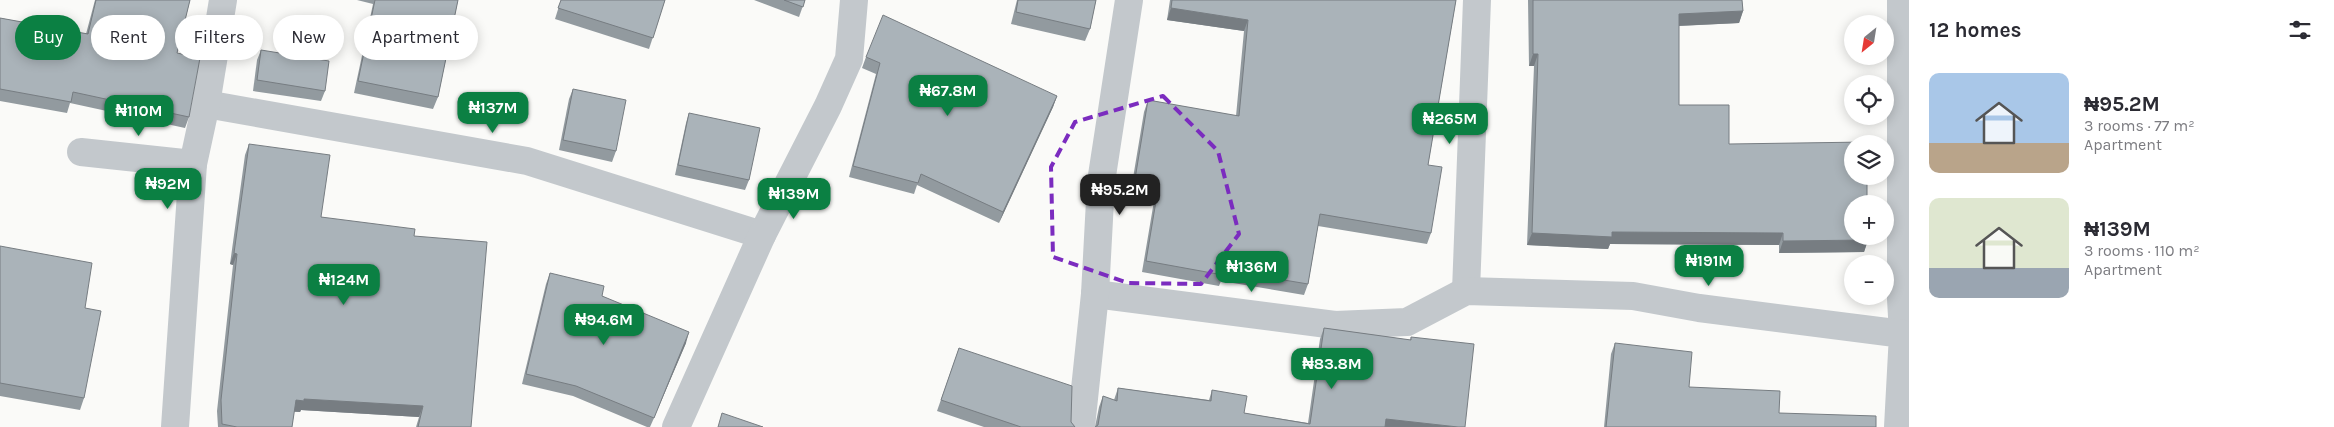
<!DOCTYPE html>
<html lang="en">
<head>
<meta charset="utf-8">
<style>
	:root { --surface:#fff; --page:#f2f2f3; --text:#2b2b33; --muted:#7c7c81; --accent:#0b8043 }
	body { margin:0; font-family:Karla,sans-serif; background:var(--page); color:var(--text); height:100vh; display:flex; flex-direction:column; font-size:19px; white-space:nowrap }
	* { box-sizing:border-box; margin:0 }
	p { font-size:16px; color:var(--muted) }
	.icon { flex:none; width:28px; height:28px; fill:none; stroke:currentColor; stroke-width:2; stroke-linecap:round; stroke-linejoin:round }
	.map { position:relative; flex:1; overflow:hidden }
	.panel { display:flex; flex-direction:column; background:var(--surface); width:425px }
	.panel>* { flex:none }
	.hud { position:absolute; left:15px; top:15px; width:475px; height:45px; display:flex; gap:10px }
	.needle { width:32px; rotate:210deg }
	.buttons { position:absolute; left:1844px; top:15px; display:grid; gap:10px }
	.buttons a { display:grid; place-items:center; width:50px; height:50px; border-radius:50%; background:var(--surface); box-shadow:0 2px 12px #0003; font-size:25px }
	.price { position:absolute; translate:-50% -42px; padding:0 11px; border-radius:10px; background:var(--accent); color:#fff; font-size:16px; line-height:32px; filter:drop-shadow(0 1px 2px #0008) }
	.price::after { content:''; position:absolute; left:50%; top:30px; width:15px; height:11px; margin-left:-8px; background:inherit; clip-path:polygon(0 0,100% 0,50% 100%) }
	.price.active { background:#222; color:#fff }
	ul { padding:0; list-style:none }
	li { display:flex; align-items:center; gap:15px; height:125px; padding:0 20px }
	li span { display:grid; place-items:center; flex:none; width:140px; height:100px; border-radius:10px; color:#555 }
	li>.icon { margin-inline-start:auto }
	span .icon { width:60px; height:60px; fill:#fffc; stroke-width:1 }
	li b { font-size:21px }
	h2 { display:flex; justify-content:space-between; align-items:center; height:60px; padding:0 20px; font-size:21px }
	.pill { padding:0 18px; border-radius:22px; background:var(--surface); box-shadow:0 2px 12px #0003; font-size:18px; line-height:45px }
	.pill.active { background:var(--accent); color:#fff }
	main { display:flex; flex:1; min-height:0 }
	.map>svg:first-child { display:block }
</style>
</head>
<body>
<main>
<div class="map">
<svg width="1909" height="427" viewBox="0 0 1909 427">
	<rect width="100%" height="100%" fill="#fafaf8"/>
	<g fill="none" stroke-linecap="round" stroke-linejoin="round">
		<!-- minor -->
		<g stroke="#c3c8cc" stroke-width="28">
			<path d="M 1901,0 L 1901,299 L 1903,334"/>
			<path d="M 206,104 L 527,161 L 762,235"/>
			<path d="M 81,152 L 193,164"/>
			<path d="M 1466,291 L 1477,0"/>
			<path d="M 1095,294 L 1335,325 L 1407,322 L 1466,291 L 1633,296 L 1699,308 L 1903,334 L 1898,427"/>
			<path d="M 175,427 L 193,164 L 206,104 L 223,0"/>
			<path d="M 676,427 L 762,235 L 828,106 L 849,59 L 854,0"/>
			<path d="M 1081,427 L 1095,294 L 1101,182 L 1129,0"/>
		</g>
	</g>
	<!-- wall -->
	<g fill="#929a9f">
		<path d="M 95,0 L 190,0 L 177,53 L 189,117 L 185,128 L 70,103 L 67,113 L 0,101 L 0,18 L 86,34 Z"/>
		<path d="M 357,0 L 458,0 L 438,97 L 433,109 L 354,93 L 373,4 Z"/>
		<path d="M 561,0 L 665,0 L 649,49 L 555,19 Z"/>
		<path d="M 754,0 L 805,0 L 799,17 Z"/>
		<path d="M 1017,0 L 1096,0 L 1090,29 L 1085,41 L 1011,24 Z"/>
		<path d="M 1170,0 L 1456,0 L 1428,165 L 1431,233 L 1427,244 L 1318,226 L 1308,284 L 1304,295 L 1221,281 L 1219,286 L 1142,272 L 1155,195 L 1131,190 L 1144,112 L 1148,100 L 1236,116 L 1244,31 L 1167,20 Z"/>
		<path d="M 1528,0 L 1742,0 L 1743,11 L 1739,23 L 1679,26 L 1679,105 L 1729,144 L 1868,240 L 1864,252 L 1779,253 L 1779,245 L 1610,244 L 1608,249 L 1527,245 L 1534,66 L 1529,66 Z"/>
		<path d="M 261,50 L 325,91 L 321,101 L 253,91 L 257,60 Z"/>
		<path d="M 866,57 L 1057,96 L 1053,107 L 999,223 L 917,185 L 914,194 L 849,177 L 876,74 L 862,68 Z"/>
		<path d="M 573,89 L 616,151 L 612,162 L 559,150 L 569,99 Z"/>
		<path d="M 689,113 L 749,180 L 745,190 L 675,175 L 686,123 Z"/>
		<path d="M 249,144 L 321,217 L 414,236 L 471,427 L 416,427 L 419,417 L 301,410 L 300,412 L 294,412 L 292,427 L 218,427 L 217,411 L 233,265 L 230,264 L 245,155 Z"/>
		<path d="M 0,246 L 85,308 L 84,398 L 80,410 L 0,396 Z"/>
		<path d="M 550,273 L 602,296 L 686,343 L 650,427 L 647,427 L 573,396 L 522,384 L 546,284 Z"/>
		<path d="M 1324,328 L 1410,340 L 1411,337 L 1465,427 L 1095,427 L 1099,407 L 1103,396 L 1114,400 L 1118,388 L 1209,400 L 1212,390 L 1244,413 L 1308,423 L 1320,339 Z"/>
		<path d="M 1615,343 L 1689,387 L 1779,413 L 1876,427 L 1604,427 L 1611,354 Z"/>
		<path d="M 959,348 L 1071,422 L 1075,427 L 984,427 L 937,411 Z"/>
	</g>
	<!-- shaded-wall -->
	<g fill="#777d82">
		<path d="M 1171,8 L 1248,20 L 1244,31 L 1167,20 Z"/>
		<path d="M 1743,11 L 1739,23 L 1675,26 L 1679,14 Z"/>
		<path d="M 1533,54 L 1538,54 L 1534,66 L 1529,66 Z"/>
		<path d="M 1057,96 L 1053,107 L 999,223 L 1003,212 Z"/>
		<path d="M 1612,232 L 1783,233 L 1779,245 L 1610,244 L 1608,249 L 1527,245 L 1532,233 Z"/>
		<path d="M 1868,240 L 1864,252 L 1779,253 L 1783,241 Z"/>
		<path d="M 234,253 L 237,254 L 233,265 L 230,264 Z"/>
		<path d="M 689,332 L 686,343 L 650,427 L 654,418 Z"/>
		<path d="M 304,399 L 423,406 L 419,417 L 301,410 L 300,412 L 292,411 L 296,400 Z"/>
		<path d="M 1386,419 L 1458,427 L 1383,427 Z"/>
	</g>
	<!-- building -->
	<g fill="#aab3b9" stroke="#777d82">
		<path d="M 96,0 L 190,0 L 177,53 L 200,58 L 189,117 L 73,92 L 71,102 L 0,89 L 0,18 L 88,34 Z"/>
		<path d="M 375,0 L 458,0 L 438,97 L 358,81 Z"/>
		<path d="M 561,0 L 665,0 L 653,38 L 558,8 Z"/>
		<path d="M 784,0 L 805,0 L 803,7 Z"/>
		<path d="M 1018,0 L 1096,0 L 1090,29 L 1016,12 Z"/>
		<path d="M 1172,0 L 1456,0 L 1428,165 L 1442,167 L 1431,233 L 1320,214 L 1308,284 L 1224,270 L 1223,275 L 1146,261 L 1159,183 L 1135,179 L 1148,100 L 1239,116 L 1248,20 L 1171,8 Z"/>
		<path d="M 1533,0 L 1742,0 L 1743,11 L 1679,14 L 1679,105 L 1729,105 L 1729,144 L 1866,142 L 1866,144 L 1852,144 L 1852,176 L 1867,176 L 1867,204 L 1852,204 L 1852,236 L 1868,236 L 1868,240 L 1783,241 L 1783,233 L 1612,232 L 1612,237 L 1532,233 L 1538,54 L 1533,54 Z"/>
		<path d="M 883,15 L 1057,96 L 1003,212 L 921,174 L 918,183 L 853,166 L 880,63 L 866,57 Z"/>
		<path d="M 261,50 L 329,61 L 325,91 L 257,80 Z"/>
		<path d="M 573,89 L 626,100 L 616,151 L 563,140 Z"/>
		<path d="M 689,113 L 760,128 L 749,180 L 678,165 Z"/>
		<path d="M 249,144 L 330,155 L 321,217 L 415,229 L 414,236 L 487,242 L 471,427 L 418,427 L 423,406 L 304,399 L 304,401 L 296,400 L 292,427 L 237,427 L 222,424 L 221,400 L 237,254 L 234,253 Z"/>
		<path d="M 0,246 L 92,263 L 85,308 L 101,311 L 84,398 L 0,383 Z"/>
		<path d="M 550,273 L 604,286 L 602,296 L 689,332 L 654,418 L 576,386 L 526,374 Z"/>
		<path d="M 1324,328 L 1411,340 L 1411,337 L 1474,344 L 1465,427 L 1458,427 L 1386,419 L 1385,427 L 1095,427 L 1098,425 L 1103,396 L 1117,401 L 1118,388 L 1211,401 L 1212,390 L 1247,396 L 1244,413 L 1310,424 Z"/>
		<path d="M 1615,343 L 1692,352 L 1689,387 L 1780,391 L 1779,413 L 1876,416 L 1876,427 L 1606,427 Z"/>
		<path d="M 959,348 L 1072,386 L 1071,422 L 1075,427 L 1021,427 L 941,400 Z"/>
		<path d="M 722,413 L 763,427 L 718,427 Z"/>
	</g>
	<!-- marked area -->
	<path fill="none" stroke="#7b2cbf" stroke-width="4" stroke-dasharray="10 6" stroke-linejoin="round" d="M 1163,96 L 1218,151 L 1239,234 L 1201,284 L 1128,283 L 1053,257 L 1051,167 L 1075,122 Z"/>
</svg>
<div class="buttons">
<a><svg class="needle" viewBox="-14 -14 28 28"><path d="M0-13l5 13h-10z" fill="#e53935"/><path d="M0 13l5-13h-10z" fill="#7c7c81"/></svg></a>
<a><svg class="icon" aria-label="locate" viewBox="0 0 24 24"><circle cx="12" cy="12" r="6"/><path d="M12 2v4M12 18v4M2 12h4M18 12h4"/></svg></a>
<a><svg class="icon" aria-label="layers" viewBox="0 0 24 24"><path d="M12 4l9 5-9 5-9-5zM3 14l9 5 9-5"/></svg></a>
<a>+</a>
<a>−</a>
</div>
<b class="price" style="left:948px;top:117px">₦67.8M</b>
<b class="price" style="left:493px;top:134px">₦137M</b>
<b class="price" style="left:139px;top:137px">₦110M</b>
<b class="price" style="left:1450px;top:145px">₦265M</b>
<b class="price" style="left:168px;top:210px">₦92M</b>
<b class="price active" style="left:1120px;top:216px">₦95.2M</b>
<b class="price" style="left:794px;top:220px">₦139M</b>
<b class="price" style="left:1709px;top:287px">₦191M</b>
<b class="price" style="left:1252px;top:293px">₦136M</b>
<b class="price" style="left:344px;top:306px">₦124M</b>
<b class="price" style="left:604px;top:346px">₦94.6M</b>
<b class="price" style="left:1332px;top:390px">₦83.8M</b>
<div class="hud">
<a class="pill active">Buy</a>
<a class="pill">Rent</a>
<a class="pill">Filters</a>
<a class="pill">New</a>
<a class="pill">Apartment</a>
</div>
</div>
<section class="panel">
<h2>12 homes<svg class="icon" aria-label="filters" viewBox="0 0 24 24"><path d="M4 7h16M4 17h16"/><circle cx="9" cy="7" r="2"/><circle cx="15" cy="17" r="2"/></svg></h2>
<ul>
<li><span style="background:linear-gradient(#a9c7e8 70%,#b9a48a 0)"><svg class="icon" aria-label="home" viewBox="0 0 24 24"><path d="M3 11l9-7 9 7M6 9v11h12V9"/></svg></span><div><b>₦95.2M</b><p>3 rooms · 77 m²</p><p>Apartment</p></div></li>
<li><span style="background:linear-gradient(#dfe7d0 70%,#9aa5b1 0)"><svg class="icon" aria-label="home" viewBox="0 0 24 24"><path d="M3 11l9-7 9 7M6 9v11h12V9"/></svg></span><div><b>₦139M</b><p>3 rooms · 110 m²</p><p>Apartment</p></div></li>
</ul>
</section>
</main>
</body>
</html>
